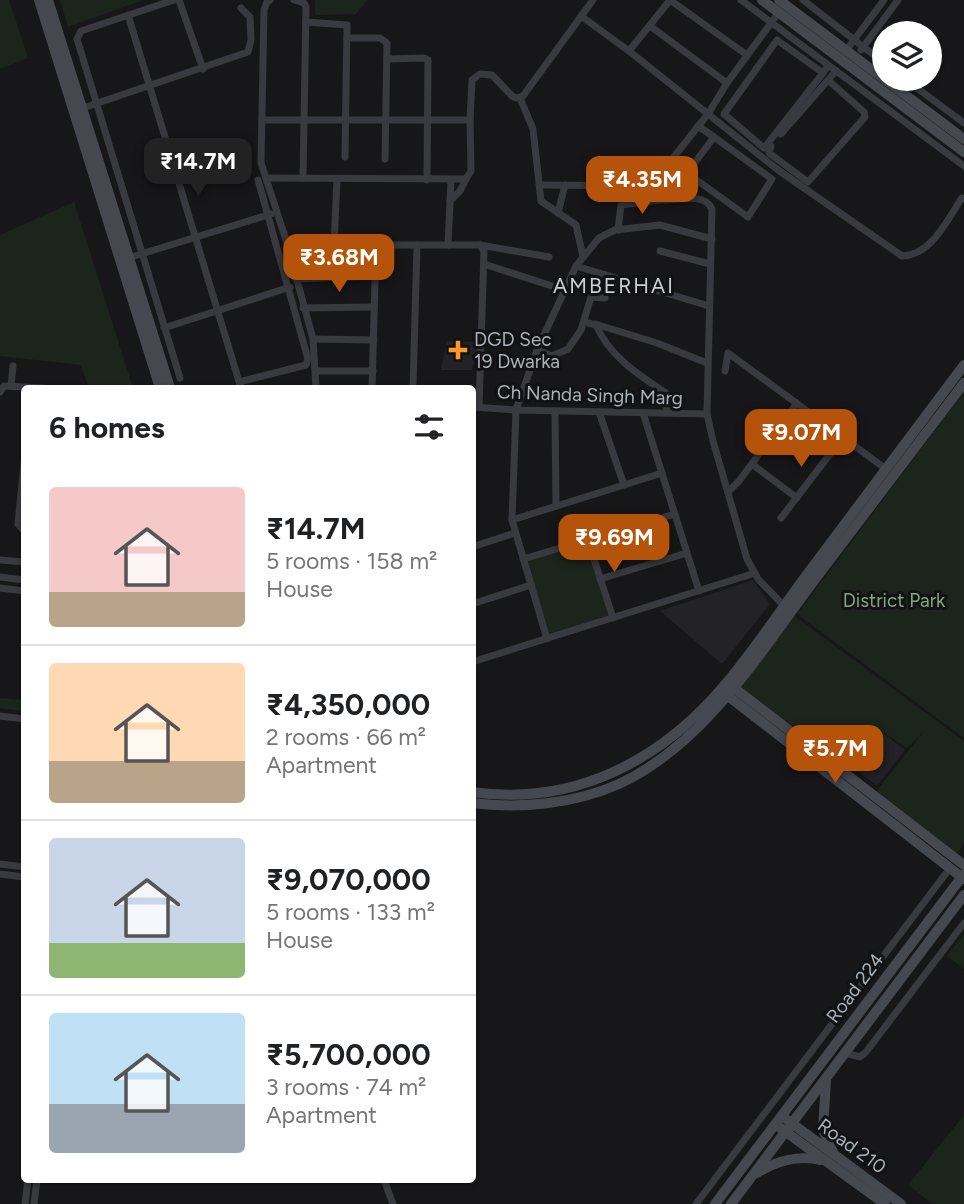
<!DOCTYPE html>
<html lang="en">
<head>
<meta charset="utf-8">
<style>
	:root { --surface:#fff; --page:#f2f2f2; --text:#202124; --muted:#757577; --line:#e0e0e0; --accent:#b45309 }
	body { margin:0; font-family:Figtree,sans-serif; background:var(--page); color:var(--text); height:100vh; display:flex; flex-direction:column; font-size:26px; white-space:nowrap }
	* { box-sizing:border-box; margin:0 }
	p { font-size:23px; color:var(--muted) }
	.icon { flex:none; width:38px; height:38px; fill:none; stroke:currentColor; stroke-width:2; stroke-linecap:round; stroke-linejoin:round }
	.map { position:relative; flex:1; overflow:hidden }
	.drawer { position:absolute; left:21px; top:385px; width:455px; height:798px; display:flex; flex-direction:column; background:var(--surface); border-radius:7px; box-shadow:0 2px 5px #0004 }
	.drawer>* { flex:none }
	.fabs { position:absolute; left:872px; top:21px; display:grid; gap:14px }
	.fabs a { display:grid; place-items:center; width:70px; height:70px; border-radius:50%; background:var(--surface); box-shadow:0 2px 5px #0004; font-size:35px }
	.price { position:absolute; translate:-50% -60px; padding:0 16px; border-radius:14px; background:var(--accent); color:#fff; font-size:23px; line-height:46px; filter:drop-shadow(0 2px 4px #0008) }
	.price::after { content:''; position:absolute; left:50%; top:42px; width:21px; height:16px; margin-left:-10px; background:inherit; clip-path:polygon(0 0,100% 0,50% 100%) }
	.price.on { background:#222; color:#fff }
	ul { padding:0; list-style:none }
	li { display:flex; align-items:center; gap:21px; height:175px; padding:0 28px }
	li+li { border-top:2px solid var(--line) }
	li span { display:grid; place-items:center; flex:none; width:196px; height:140px; border-radius:7px; color:#555 }
	li>.icon { margin-inline-start:auto }
	span .icon { width:84px; height:84px; fill:#fffc; stroke-width:1 }
	li b { font-size:30px }
	h2 { display:flex; justify-content:space-between; align-items:center; height:84px; padding:0 28px; font-size:30px }
	.map>svg:first-child { display:block }
</style>
</head>
<body>
<div class="map">
<svg width="964" height="1204" viewBox="0 0 964 1204">
	<rect width="100%" height="100%" fill="#171719"/>
	<!-- built -->
	<g fill="#232327">
		<path d="M 447,341 L 479,342 L 472,370 L 441,370 Z"/>
		<path d="M 753,580 L 770,604 L 722,664 L 660,611 Z"/>
		<path d="M 875,727 L 905,750 L 877,786 L 847,763 Z"/>
	</g>
	<!-- green -->
	<g fill="#1c251c">
		<path d="M 0,0 L 9,0 L 28,58 L 0,69 Z"/>
		<path d="M 60,0 L 143,0 L 68,27 Z"/>
		<path d="M 315,0 L 367,0 L 356,14 L 315,15 Z"/>
		<path d="M 74,202 L 133,388 L 89,388 L 81,365 L 0,356 L 0,235 Z"/>
		<path d="M 964,392 L 964,738 L 797,614 Z"/>
		<path d="M 586,542 L 612,614 L 547,636 L 523,560 Z"/>
		<path d="M 793,615 L 964,741 L 964,843 L 956,855 L 876,792 L 925,730 L 907,748 L 875,727 L 847,763 L 737,687 Z"/>
		<path d="M 0,698 L 24,700 L 24,711 L 0,708 Z"/>
		<path d="M 964,934 L 964,969 L 947,956 Z"/>
		<path d="M 964,1115 L 964,1204 L 933,1204 L 908,1185 Z"/>
	</g>
	<g fill="none" stroke-linecap="round" stroke-linejoin="round">
		<!-- street -->
		<g stroke="#383a3f" stroke-width="7">
			<path d="M 174,0 L 81,31 L 77,39 L 180,378"/>
			<path d="M 179,0 L 203,69"/>
			<path d="M 270,0 L 267,2 L 264,10 L 261,163 L 287,243 L 313,339 L 316,388"/>
			<path d="M 294,0 L 304,3 L 306,7 L 303,178"/>
			<path d="M 670,0 L 747,55"/>
			<path d="M 741,0 L 964,166"/>
			<path d="M 803,0 L 884,63"/>
			<path d="M 779,12 L 727,83 L 708,114 L 657,178 L 653,186 L 657,198 L 662,200 C 677,200 704,192 712,209 L 707,414 L 713,441 L 747,559 L 758,579 L 785,607"/>
			<path d="M 128,15 L 241,388"/>
			<path d="M 581,16 L 629,51 L 778,170 L 902,256 C 932,255 947,220 962,198"/>
			<path d="M 306,22 L 347,25 L 345,157"/>
			<path d="M 650,26 L 727,83"/>
			<path d="M 347,38 L 380,38 L 387,43 L 385,159"/>
			<path d="M 861,50 L 898,0"/>
			<path d="M 629,51 L 670,0"/>
			<path d="M 845,52 L 884,0"/>
			<path d="M 387,59 L 424,58 L 428,60 L 427,180"/>
			<path d="M 823,73 L 764,148 L 724,114 L 777,40 L 823,73 L 828,66"/>
			<path d="M 905,79 L 964,123"/>
			<path d="M 520,98 L 533,129 L 541,201 L 576,225 L 583,257"/>
			<path d="M 83,108 L 248,52 L 251,40 L 250,17 L 241,8"/>
			<path d="M 262,120 L 470,120"/>
			<path d="M 698,126 L 714,137 L 687,173 L 748,217 L 772,179 L 714,137"/>
			<path d="M 781,134 L 836,71"/>
			<path d="M 771,146 L 769,153 L 808,182 L 865,117 L 864,112 L 828,80"/>
			<path d="M 266,178 L 466,179 L 471,171 L 470,120 L 472,80 L 480,74 L 492,75 L 512,96 L 516,98 L 523,96 L 593,0"/>
			<path d="M 540,185 L 653,186"/>
			<path d="M 450,201 L 460,191 L 466,179"/>
			<path d="M 558,213 L 565,185"/>
			<path d="M 618,230 L 621,205 L 661,200"/>
			<path d="M 287,243 L 334,245 L 480,245 L 549,257"/>
			<path d="M 334,245 L 337,179"/>
			<path d="M 448,245 L 451,180"/>
			<path d="M 660,251 L 710,264"/>
			<path d="M 128,258 L 271,214"/>
			<path d="M 484,264 L 564,290"/>
			<path d="M 576,266 L 709,306"/>
			<path d="M 296,279 L 375,276"/>
			<path d="M 303,308 L 374,307"/>
			<path d="M 584,322 L 596,325 C 609,356 639,375 666,393 L 667,413"/>
			<path d="M 595,324 L 657,343 L 707,363"/>
			<path d="M 164,328 L 290,287"/>
			<path d="M 313,339 L 374,340"/>
			<path d="M 537,350 L 552,356 L 568,349 L 581,330 L 591,297 L 605,298"/>
			<path d="M 316,371 L 373,371"/>
			<path d="M 725,371 L 728,353 L 886,469"/>
			<path d="M 239,382 L 306,365 L 308,359 L 258,180"/>
			<path d="M 11,386 L 13,366"/>
			<path d="M 372,388 L 376,245"/>
			<path d="M 413,388 L 417,245"/>
			<path d="M 0,392 L 4,386 L 43,388"/>
			<path d="M 472,407 L 516,410 L 707,414"/>
			<path d="M 479,407 L 484,251 L 480,245"/>
			<path d="M 555,411 L 556,506"/>
			<path d="M 599,412 L 624,485"/>
			<path d="M 643,413 L 699,591"/>
			<path d="M 24,463 L 18,524 L 24,531"/>
			<path d="M 752,464 L 797,498"/>
			<path d="M 728,492 L 739,481 L 797,403"/>
			<path d="M 781,518 L 843,437"/>
			<path d="M 512,520 L 662,473"/>
			<path d="M 588,540 L 613,618"/>
			<path d="M 472,547 L 515,533"/>
			<path d="M 523,559 L 675,514"/>
			<path d="M 0,560 L 24,562"/>
			<path d="M 0,577 L 24,580"/>
			<path d="M 600,579 L 687,553"/>
			<path d="M 0,588 L 24,591"/>
			<path d="M 472,604 L 531,585"/>
			<path d="M 547,639 L 512,520 L 516,410 L 537,350 L 576,266 L 599,238 L 615,230 L 660,225 L 712,239"/>
			<path d="M 472,662 L 755,573"/>
			<path d="M 0,716 L 24,719"/>
			<path d="M 0,864 L 24,867"/>
			<path d="M 0,874 L 24,877"/>
			<path d="M 845,1053 L 860,1057 L 866,1052 L 964,923"/>
			<path d="M 384,1180 L 393,1204"/>
			<path d="M 25,1204 L 28,1180"/>
			<path d="M 34,1204 L 37,1180"/>
			<path d="M 696,1204 L 950,868"/>
		</g>
		<!-- secondary -->
		<g stroke="#45494f" stroke-width="10">
			<path d="M 39,0 L 160,388"/>
			<path d="M 48,0 L 170,388"/>
			<path d="M 762,0 L 964,152"/>
			<path d="M 779,0 L 964,139"/>
			<path d="M 729,684 L 964,865"/>
			<path d="M 723,692 L 964,879"/>
			<path d="M 472,792 C 576,807 664,759 728,681 C 759,644 785,603 814,565 C 864,498 914,432 964,365"/>
			<path d="M 472,803 C 521,809 574,804 619,784 C 704,745 762,650 816,578 C 865,513 915,448 964,383"/>
			<path d="M 826,1080 L 823,1130 L 833,1152"/>
			<path d="M 786,1119 L 901,1204"/>
			<path d="M 779,1127 L 885,1204"/>
			<path d="M 757,1173 C 776,1161 799,1155 821,1160"/>
			<path d="M 715,1204 L 964,874"/>
			<path d="M 731,1204 L 964,895"/>
		</g>
	</g>
	<!-- markers -->
	<path fill="#ff9829" stroke="#121214" stroke-width="2.5" d="M454.5 339.5h7v7h7v7h-7v7h-7v-7h-7v-7h7z"/>
	<g text-anchor="middle" dominant-baseline="central" stroke-width="6" stroke-linejoin="round" paint-order="stroke">
		<!-- poi labels -->
		<g font-size="19" fill="#a8b0ba" stroke="#121214" text-anchor="start">
			<text x="474" y="339">DGD Sec<tspan x="474" dy="22">19 Dwarka</tspan></text>
		</g>
		<!-- street labels -->
		<g font-size="19" fill="#a8b0ba" stroke="#121214">
			<text transform="translate(590 395) rotate(2)">Ch Nanda Singh Marg</text>
			<text transform="translate(855 988) rotate(-53)">Road 224</text>
			<text transform="translate(852 1146) rotate(36)">Road 210</text>
		</g>
		<!-- park labels -->
		<g font-size="19" fill="#81a77d" stroke="#121214">
			<text x="894" y="600">District Park</text>
		</g>
		<!-- neighbourhood labels -->
		<g font-size="21" letter-spacing="2" fill="#c9cfd6" stroke="#121214">
			<text x="614" y="285">AMBERHAI</text>
		</g>
	</g>
</svg>
<div class="fabs">
<a><svg class="icon" aria-label="layers" viewBox="0 0 24 24"><path d="M12 4l9 5-9 5-9-5zM3 14l9 5 9-5"/></svg></a>
</div>
<b class="price on" style="left:198px;top:198px">₹14.7M</b>
<b class="price" style="left:642px;top:216px">₹4.35M</b>
<b class="price" style="left:339px;top:294px">₹3.68M</b>
<b class="price" style="left:801px;top:469px">₹9.07M</b>
<b class="price" style="left:614px;top:574px">₹9.69M</b>
<b class="price" style="left:835px;top:785px">₹5.7M</b>
<section class="drawer">
<h2>6 homes<svg class="icon" aria-label="filters" viewBox="0 0 24 24"><path d="M4 7h16M4 17h16"/><circle cx="9" cy="7" r="2"/><circle cx="15" cy="17" r="2"/></svg></h2>
<ul>
<li><span style="background:linear-gradient(#f6c9c9 75%,#b9a48a 0)"><svg class="icon" aria-label="home" viewBox="0 0 24 24"><path d="M3 11l9-7 9 7M6 9v11h12V9"/></svg></span><div><b>₹14.7M</b><p>5 rooms · 158 m²</p><p>House</p></div></li>
<li><span style="background:linear-gradient(#ffd9b3 70%,#b9a48a 0)"><svg class="icon" aria-label="home" viewBox="0 0 24 24"><path d="M3 11l9-7 9 7M6 9v11h12V9"/></svg></span><div><b>₹4,350,000</b><p>2 rooms · 66 m²</p><p>Apartment</p></div></li>
<li><span style="background:linear-gradient(#c9d6e8 75%,#8fb573 0)"><svg class="icon" aria-label="home" viewBox="0 0 24 24"><path d="M3 11l9-7 9 7M6 9v11h12V9"/></svg></span><div><b>₹9,070,000</b><p>5 rooms · 133 m²</p><p>House</p></div></li>
<li><span style="background:linear-gradient(#bfe0f5 65%,#9aa5b1 0)"><svg class="icon" aria-label="home" viewBox="0 0 24 24"><path d="M3 11l9-7 9 7M6 9v11h12V9"/></svg></span><div><b>₹5,700,000</b><p>3 rooms · 74 m²</p><p>Apartment</p></div></li>
</ul>
</section>
</div>
</body>
</html>
